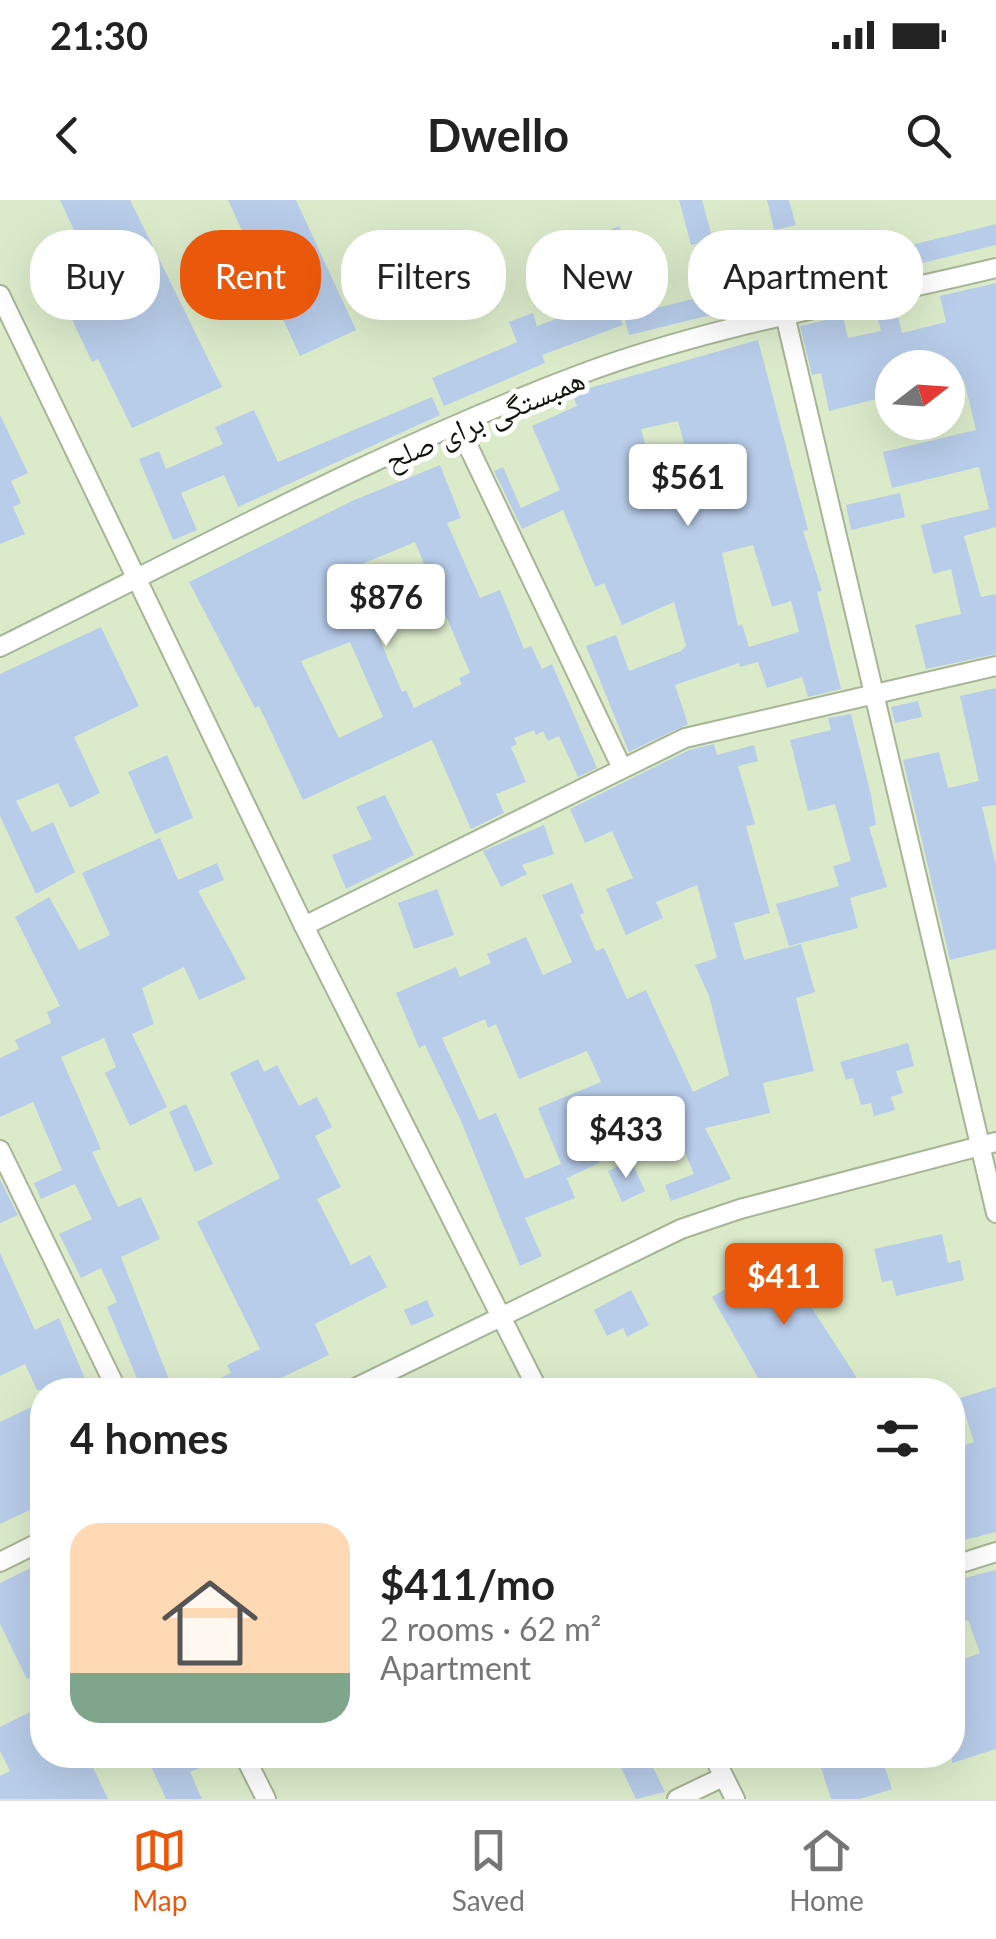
<!DOCTYPE html>
<html lang="en">
<head>
<meta charset="utf-8">
<style>
	:root { --surface:#fff; --page:#f6f6f6; --text:#222; --muted:#767676; --line:#e0e0e0; --accent:#ea580c }
	body { margin:0; font-family:Lato,"Noto Naskh Arabic",sans-serif; background:var(--page); color:var(--text); height:100vh; display:flex; flex-direction:column; font-size:38px; white-space:nowrap }
	* { box-sizing:border-box; margin:0 }
	p { font-size:32px; color:var(--muted) }
	.icon { flex:none; width:55px; height:55px; fill:none; stroke:currentColor; stroke-width:2; stroke-linecap:round; stroke-linejoin:round }
	.map { position:relative; flex:1; overflow:hidden }
	.panel { position:absolute; left:30px; top:1178px; width:935px; height:390px; display:flex; flex-direction:column; background:var(--surface); border-radius:40px; box-shadow:0 10px 40px #0002 }
	.panel>* { flex:none }
	.banner { position:absolute; left:30px; top:30px; width:938px; height:90px; display:flex; gap:20px }
	.needle { width:65px; rotate:73deg }
	.tools { position:absolute; left:875px; top:150px; display:grid; gap:20px }
	.tools a { display:grid; place-items:center; width:90px; height:90px; border-radius:50%; background:var(--surface); box-shadow:0 10px 40px #0002; font-size:50px }
	.price { position:absolute; translate:-50% -85px; padding:0 22px; border-radius:10px; background:#fff; color:#222; font-size:32px; line-height:65px; filter:drop-shadow(0 2px 5px #0008) }
	.price::after { content:''; position:absolute; left:50%; top:60px; width:30px; height:22px; margin-left:-15px; background:inherit; clip-path:polygon(0 0,100% 0,50% 100%) }
	.price.on { background:var(--accent); color:#fff }
	ul { padding:0; list-style:none }
	li { display:flex; align-items:center; gap:30px; height:250px; padding:0 40px }
	li span { display:grid; place-items:center; flex:none; width:280px; height:200px; border-radius:30px; color:#555 }
	li>.icon { margin-inline-start:auto }
	span .icon { width:120px; height:120px; fill:#fffc; stroke-width:1 }
	li b { font-size:42px }
	h2 { display:flex; justify-content:space-between; align-items:center; height:120px; padding:0 40px; font-size:42px }
	.chip { padding:0 35px; border-radius:40px; background:var(--surface); box-shadow:0 10px 40px #0002; font-size:35px; line-height:90px }
	.chip.on { background:var(--accent); color:#fff }
	.status { display:flex; justify-content:space-between; align-items:center; height:70px; padding:0 50px; background:var(--surface); direction:ltr }
	.status svg { height:28px; fill:currentColor }
	header { display:flex; justify-content:space-between; align-items:center; height:130px; padding:0 40px; background:var(--surface); font-size:45px; font-weight:700 }
	.tab-bar { display:flex; justify-content:space-around; align-items:center; height:140px; border-top:2px solid var(--line); background:var(--surface); font-size:28px; color:var(--muted) }
	.tab-bar a { display:grid; justify-items:center; gap:5px }
	.tab-bar .on { color:var(--accent) }
	.map>svg:first-child { display:block }
</style>
</head>
<body>
<div class="status"><b>21:30</b><svg viewBox="0 0 49 12"><path d="M0 12V9h3v3zM5 12V6h3v6zM10 12V3h3v9zM15 12V0h3v12zM26 1h20v11H26zM47 4h2v5h-2z"/></svg></div>
<header><svg class="icon" aria-label="back" viewBox="0 0 24 24"><path d="M15 5l-7 7 7 7"/></svg>Dwello<svg class="icon" aria-label="search" viewBox="0 0 24 24"><circle cx="10" cy="10" r="6"/><path d="M15 15l6 6"/></svg></header>
<div class="map">
<svg width="996" height="1599" viewBox="0 0 996 1599">
	<rect width="100%" height="100%" fill="#dbebca"/>
	<!-- building -->
	<g fill="#b8cdea" fill-rule="evenodd">
		<path d="M 60,0 L 130,0 L 222,187 L 132,228 L 98,159 L 92,162 L 68,111 L 104,94 Z"/>
		<path d="M 228,0 L 296,0 L 356,130 L 300,156 Z"/>
		<path d="M 679,0 L 702,0 L 713,40 L 691,45 Z"/>
		<path d="M 767,0 L 789,0 L 796,25 L 774,30 Z"/>
		<path d="M 996,24 L 996,45 L 629,135 L 624,116 Z"/>
		<path d="M 619,26 L 633,60 L 607,71 L 593,37 Z"/>
		<path d="M 472,32 L 488,70 L 414,102 L 398,64 Z"/>
		<path d="M 996,83 L 996,327 L 964,336 L 981,397 L 996,394 L 996,454 L 926,469 L 915,425 L 961,414 L 951,369 L 933,374 L 921,325 L 989,309 L 979,267 L 892,288 L 883,252 L 976,230 L 964,180 L 948,184 L 948,168 L 892,168 L 892,195 L 829,211 L 821,173 L 812,175 L 800,126 L 843,116 L 848,138 L 881,131 L 875,109 L 895,104 L 902,133 L 946,122 L 940,96 Z"/>
		<path d="M 613,98 L 623,125 L 542,155 L 545,163 L 444,206 L 432,178 L 517,142 L 509,122 L 533,113 L 537,126 Z"/>
		<path d="M 758,140 L 808,330 L 803,331 L 822,391 L 817,392 L 841,489 L 808,497 L 802,477 L 767,488 L 758,462 L 740,467 L 739,463 L 675,485 L 688,524 L 629,552 L 586,446 L 616,435 L 629,471 L 681,451 L 686,446 L 674,402 L 622,425 L 604,383 L 595,387 L 563,310 L 522,329 L 494,271 L 503,267 L 521,308 L 560,290 L 532,226 L 577,206 L 572,193 ZM 678,221 L 696,288 L 660,298 L 641,229 ZM 753,345 L 772,407 L 791,401 L 799,432 L 749,447 L 742,424 L 738,426 L 722,353 Z"/>
		<path d="M 432,197 L 440,215 L 238,307 L 224,275 L 181,293 L 197,330 L 173,340 L 139,259 L 159,251 L 166,269 L 223,244 L 215,227 L 254,210 L 278,262 Z"/>
		<path d="M 0,215 L 28,273 L 11,281 L 21,303 L 13,307 L 25,334 L 0,344 Z"/>
		<path d="M 440,265 L 461,318 L 447,323 L 480,398 L 500,390 L 524,449 L 531,446 L 542,469 L 552,464 L 597,568 L 578,577 L 559,536 L 548,541 L 543,531 L 536,535 L 534,530 L 514,538 L 517,544 L 511,547 L 526,582 L 496,594 L 504,613 L 471,629 L 432,540 L 303,600 L 259,506 L 255,508 L 189,382 L 352,301 ZM 415,342 L 470,473 L 459,478 L 462,484 L 414,508 L 406,490 L 402,492 L 350,369 ZM 350,442 L 383,517 L 339,538 L 301,461 Z"/>
		<path d="M 900,293 L 905,317 L 851,330 L 846,305 Z"/>
		<path d="M 101,427 L 139,506 L 74,537 L 100,593 L 70,608 L 58,583 L 16,601 L 32,632 L 53,622 L 75,672 L 36,694 L 0,616 L 0,474 Z"/>
		<path d="M 996,488 L 996,605 L 982,607 L 996,665 L 996,749 L 950,760 L 903,560 L 939,552 L 948,588 L 979,581 L 960,496 Z"/>
		<path d="M 918,501 L 922,517 L 895,523 L 891,507 Z"/>
		<path d="M 851,514 L 871,595 L 876,625 L 869,627 L 887,687 L 850,698 L 858,728 L 789,746 L 776,704 L 839,686 L 833,666 L 851,661 L 835,604 L 808,611 L 790,540 L 831,530 L 828,518 Z"/>
		<path d="M 714,544 L 717,555 L 754,545 L 758,561 L 738,566 L 755,624 L 746,626 L 770,713 L 734,723 L 744,760 L 801,744 L 815,792 L 796,798 L 814,871 L 763,883 L 770,913 L 705,928 L 731,979 L 671,1001 L 665,985 L 694,974 L 668,913 L 624,933 L 620,924 L 587,938 L 599,963 L 567,978 L 538,908 L 601,882 L 587,851 L 519,879 L 496,824 L 488,828 L 485,819 L 442,838 L 479,920 L 496,913 L 525,979 L 561,964 L 575,998 L 525,1018 L 542,1056 L 520,1066 L 461,921 L 425,845 L 419,848 L 396,793 L 456,767 L 460,777 L 491,763 L 487,754 L 526,737 L 543,775 L 572,762 L 542,695 L 572,683 L 584,713 L 580,715 L 596,751 L 604,748 L 627,799 L 646,790 L 693,892 L 729,875 L 709,796 L 695,765 L 717,758 L 697,685 L 656,702 L 663,718 L 626,735 L 606,689 L 633,678 L 612,631 L 585,643 L 570,609 L 689,550 Z"/>
		<path d="M 167,555 L 193,618 L 155,634 L 128,572 Z"/>
		<path d="M 385,595 L 414,655 L 346,689 L 332,655 L 372,639 L 356,607 Z"/>
		<path d="M 544,625 L 554,654 L 522,665 L 527,674 L 501,687 L 483,651 Z"/>
		<path d="M 160,638 L 178,680 L 217,663 L 224,680 L 198,691 L 246,779 L 199,800 L 184,767 L 142,788 L 154,824 L 132,834 L 167,907 L 130,926 L 105,873 L 116,867 L 104,838 L 61,857 L 101,949 L 92,952 L 118,1007 L 141,997 L 160,1039 L 121,1057 L 173,1190 L 142,1190 L 107,1107 L 117,1102 L 101,1068 L 81,1078 L 59,1034 L 92,1019 L 75,984 L 41,999 L 34,983 L 62,970 L 33,902 L 0,917 L 0,858 L 19,849 L 15,840 L 51,823 L 47,812 L 60,806 L 15,717 L 49,697 L 79,750 L 110,735 L 82,673 Z"/>
		<path d="M 437,689 L 454,735 L 414,749 L 398,703 Z"/>
		<path d="M 908,843 L 914,866 L 896,871 L 903,893 L 891,897 L 895,910 L 874,916 L 871,903 L 861,905 L 853,878 L 846,880 L 840,862 Z"/>
		<path d="M 258,859 L 264,872 L 277,865 L 299,906 L 317,897 L 332,927 L 315,936 L 341,987 L 317,999 L 351,1065 L 370,1055 L 387,1087 L 315,1124 L 329,1155 L 256,1190 L 195,1190 L 231,1173 L 227,1165 L 260,1149 L 197,1022 L 280,978 L 230,873 Z"/>
		<path d="M 186,904 L 213,964 L 195,972 L 169,912 Z"/>
		<path d="M 631,960 L 645,991 L 622,1002 L 608,971 Z"/>
		<path d="M 0,979 L 18,1015 L 0,1023 Z"/>
		<path d="M 942,1034 L 948,1063 L 960,1060 L 964,1080 L 896,1096 L 892,1080 L 882,1082 L 874,1049 Z"/>
		<path d="M 821,1052 L 831,1069 L 799,1088 L 857,1178 L 837,1190 L 765,1190 L 712,1097 L 780,1056 L 789,1070 Z"/>
		<path d="M 0,1053 L 35,1130 L 59,1118 L 90,1190 L 37,1190 L 25,1164 L 0,1176 Z"/>
		<path d="M 631,1090 L 649,1125 L 627,1137 L 623,1128 L 607,1136 L 594,1110 Z"/>
		<path d="M 427,1100 L 434,1116 L 411,1126 L 404,1110 Z"/>
		<path d="M 996,1187 L 996,1332 L 952,1343 L 952,1249 L 974,1242 L 960,1198 Z"/>
		<path d="M 42,1202 L 42,1304 L 0,1324 L 0,1222 Z"/>
		<path d="M 37,1365 L 42,1375 L 42,1471 L 27,1479 L 0,1424 L 0,1383 Z"/>
		<path d="M 996,1370 L 996,1549 L 952,1563 L 952,1463 L 980,1453 L 968,1420 L 952,1425 L 952,1381 Z"/>
		<path d="M 38,1508 L 42,1518 L 42,1555 L 61,1555 L 65,1563 L 87,1555 L 108,1599 L 0,1599 L 0,1576 L 10,1571 L 0,1551 L 0,1527 Z"/>
		<path d="M 146,1555 L 230,1555 L 190,1572 L 202,1599 L 166,1599 Z"/>
		<path d="M 615,1555 L 647,1555 L 665,1592 L 636,1599 Z"/>
		<path d="M 817,1555 L 881,1555 L 892,1589 L 860,1599 L 831,1599 Z"/>
	</g>
	<g fill="none" stroke-linecap="round" stroke-linejoin="round">
		<!-- street casing -->
		<g stroke="#a6b596" stroke-width="22">
			<g id="street">
				<path d="M 0,95 L 304,726 L 538,1190"/>
				<path d="M 786,119 L 996,1013"/>
				<path d="M 459,227 L 622,568"/>
				<path d="M 0,447 C 192,352 383,248 584,173 C 716,124 860,101 996,68"/>
				<path d="M 304,726 L 685,538 L 996,466"/>
				<path d="M 0,950 L 117,1190"/>
				<path d="M 351,1190 L 681,1029 L 740,1009 L 996,942"/>
				<path d="M 0,1362 L 42,1341"/>
				<path d="M 952,1366 L 996,1352"/>
				<path d="M 244,1555 L 266,1599"/>
				<path d="M 713,1555 L 735,1599"/>
				<path d="M 677,1599 L 723,1577"/>
			</g>
		</g>
		<!-- street -->
		<use href="#street" stroke="#fff" stroke-width="18"/>
	</g>
	<g text-anchor="middle" dominant-baseline="central" stroke-width="10" stroke-linejoin="round" paint-order="stroke">
		<!-- street labels -->
		<g font-size="30" fill="#0f1409" stroke="#fff">
			<text transform="translate(484 218) rotate(-23)">همبستگی برای صلح</text>
		</g>
	</g>
</svg>
<div class="tools">
<a><svg class="needle" viewBox="-14 -14 28 28"><path d="M0-13l5 13h-10z" fill="#e53935"/><path d="M0 13l5-13h-10z" fill="#767676"/></svg></a>
</div>
<b class="price" style="left:688px;top:329px">$561</b>
<b class="price" style="left:386px;top:449px">$876</b>
<b class="price" style="left:626px;top:981px">$433</b>
<b class="price on" style="left:784px;top:1128px">$411</b>
<div class="banner">
<a class="chip">Buy</a>
<a class="chip on">Rent</a>
<a class="chip">Filters</a>
<a class="chip">New</a>
<a class="chip">Apartment</a>
</div>
<section class="panel">
<h2>4 homes<svg class="icon" aria-label="filters" viewBox="0 0 24 24"><path d="M4 7h16M4 17h16"/><circle cx="9" cy="7" r="2"/><circle cx="15" cy="17" r="2"/></svg></h2>
<ul>
<li><span style="background:linear-gradient(#ffd9b3 75%,#7fa58c 0)"><svg class="icon" aria-label="home" viewBox="0 0 24 24"><path d="M3 11l9-7 9 7M6 9v11h12V9"/></svg></span><div><b>$411/mo</b><p>2 rooms · 62 m²</p><p>Apartment</p></div></li>
</ul>
</section>
</div>
<nav class="tab-bar">
<a class="on"><svg class="icon" aria-label="map" viewBox="0 0 24 24"><path d="M3 6l6-2 6 2 6-2v14l-6 2-6-2-6 2zM9 4v14M15 6v14"/></svg>Map</a>
<a><svg class="icon" aria-label="saved" viewBox="0 0 24 24"><path d="M7 4h10v16l-5-4-5 4z"/></svg>Saved</a>
<a><svg class="icon" aria-label="home" viewBox="0 0 24 24"><path d="M3 11l9-7 9 7M6 9v11h12V9"/></svg>Home</a>
</nav>
</body>
</html>
